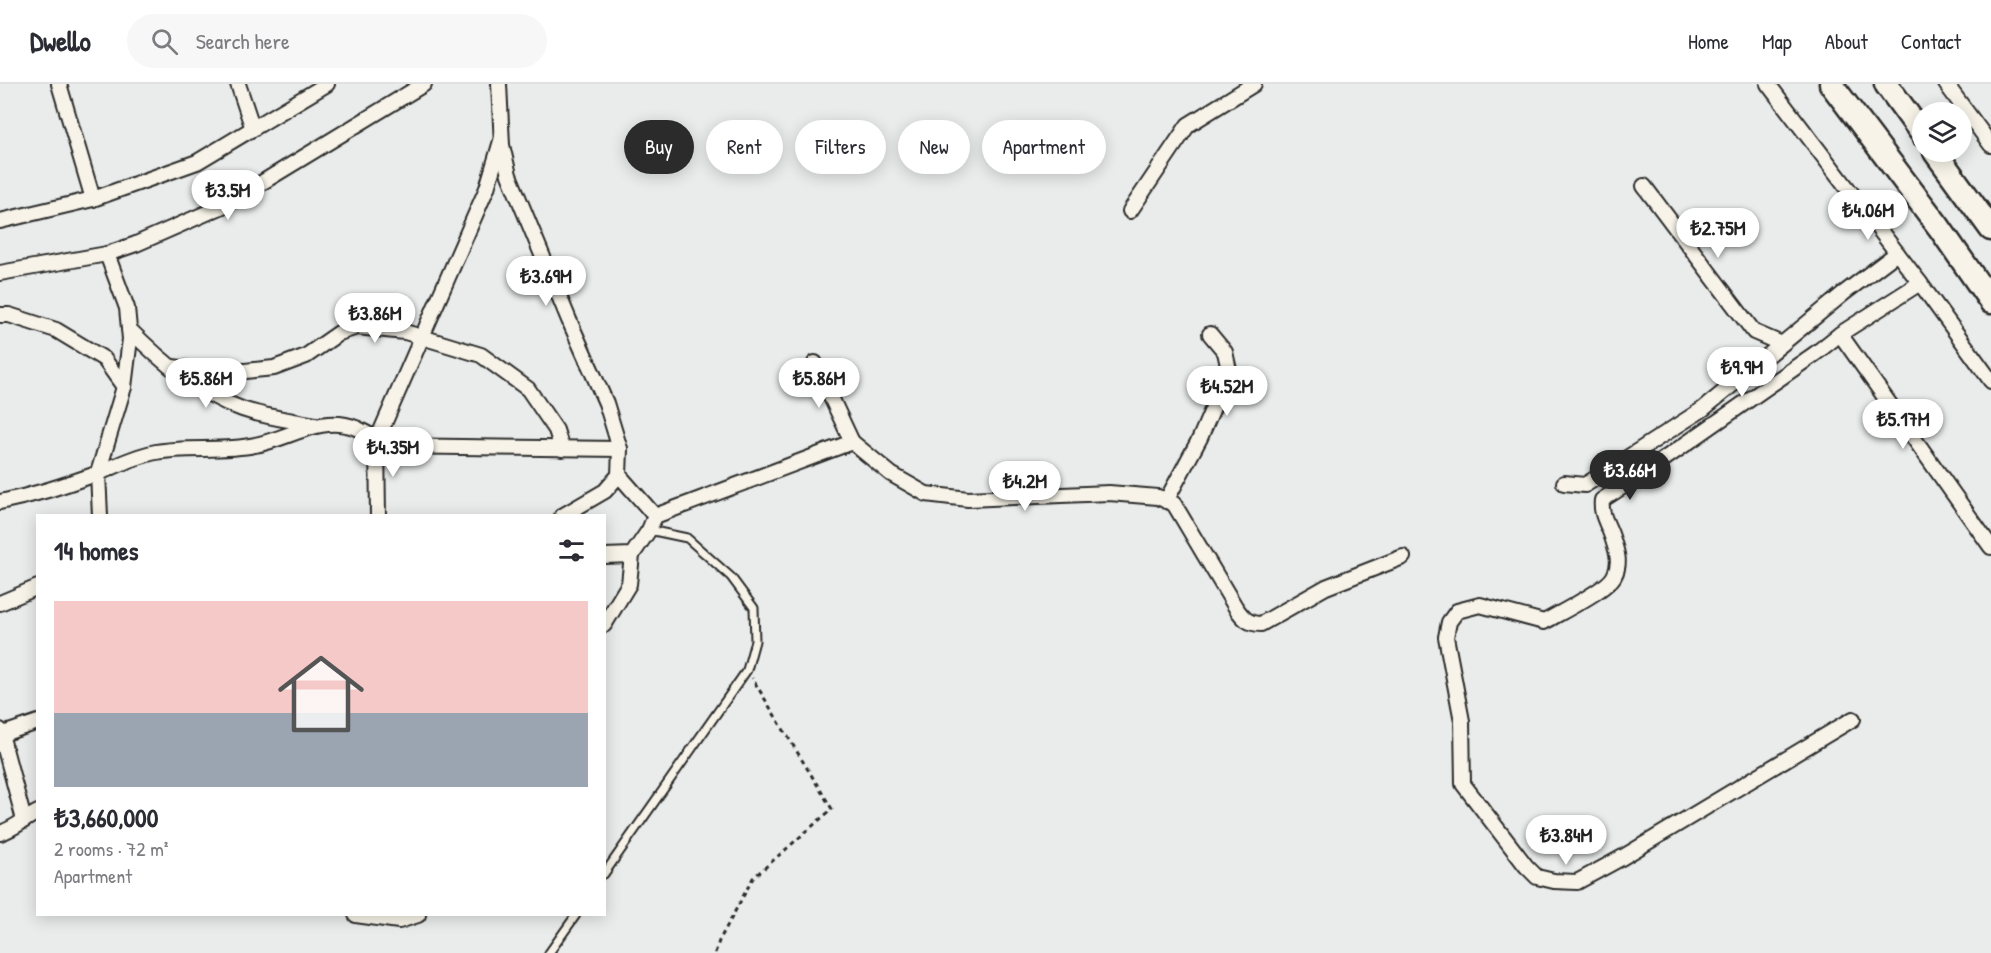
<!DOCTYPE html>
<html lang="en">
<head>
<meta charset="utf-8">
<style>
	:root { --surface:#fff; --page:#f7f7f7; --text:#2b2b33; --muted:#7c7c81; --line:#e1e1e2; --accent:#2b2b2b }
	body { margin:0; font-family:"Patrick Hand",sans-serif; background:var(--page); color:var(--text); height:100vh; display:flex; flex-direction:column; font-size:22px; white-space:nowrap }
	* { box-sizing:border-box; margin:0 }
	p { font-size:20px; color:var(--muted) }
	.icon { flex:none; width:33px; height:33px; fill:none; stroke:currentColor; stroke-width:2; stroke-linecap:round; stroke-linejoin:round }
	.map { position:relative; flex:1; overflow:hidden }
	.details { position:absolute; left:36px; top:430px; width:570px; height:402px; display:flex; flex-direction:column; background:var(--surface); border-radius:0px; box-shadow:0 3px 15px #0003 }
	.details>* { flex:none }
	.banner { position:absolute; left:624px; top:36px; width:570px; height:54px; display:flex; gap:12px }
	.buttons { position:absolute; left:1912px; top:18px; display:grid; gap:12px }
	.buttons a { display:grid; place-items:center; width:60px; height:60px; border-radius:50%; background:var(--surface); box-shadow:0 3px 15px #0003; font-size:30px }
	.price { position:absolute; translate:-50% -51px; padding:0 14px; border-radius:21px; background:#fff; color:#222; font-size:20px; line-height:39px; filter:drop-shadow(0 2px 3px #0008) }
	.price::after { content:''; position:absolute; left:50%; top:36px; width:18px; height:14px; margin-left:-9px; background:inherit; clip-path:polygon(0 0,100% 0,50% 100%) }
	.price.active { background:var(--accent); color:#fff }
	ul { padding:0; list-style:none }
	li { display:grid; align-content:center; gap:12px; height:318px; padding:0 18px }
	li span { display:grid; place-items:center; height:186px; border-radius:0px; color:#555 }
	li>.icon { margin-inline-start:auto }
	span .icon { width:108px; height:108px; fill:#fffc; stroke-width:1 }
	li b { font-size:26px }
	h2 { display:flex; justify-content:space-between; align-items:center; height:72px; padding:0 18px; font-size:26px }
	.pill { padding:0 21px; border-radius:27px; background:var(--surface); box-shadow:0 3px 15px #0003; font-size:21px; line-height:54px }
	.pill.active { background:var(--accent); color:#fff }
	header { display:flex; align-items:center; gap:36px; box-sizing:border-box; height:84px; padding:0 30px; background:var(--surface); border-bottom:2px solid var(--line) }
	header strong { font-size:28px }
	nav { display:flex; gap:33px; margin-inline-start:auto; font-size:21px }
	.search { width:420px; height:54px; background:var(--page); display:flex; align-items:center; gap:15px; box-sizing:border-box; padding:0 21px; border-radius:33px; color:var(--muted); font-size:22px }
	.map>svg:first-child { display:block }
</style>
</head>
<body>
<header>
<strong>Dwello</strong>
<div class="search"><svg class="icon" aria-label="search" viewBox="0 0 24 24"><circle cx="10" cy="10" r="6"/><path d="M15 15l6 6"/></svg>Search here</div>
<nav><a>Home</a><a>Map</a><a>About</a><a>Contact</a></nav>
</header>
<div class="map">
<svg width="1991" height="869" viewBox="0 0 1991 869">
	<rect width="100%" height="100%" fill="#eaecec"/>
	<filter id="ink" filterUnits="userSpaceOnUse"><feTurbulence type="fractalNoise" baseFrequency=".0167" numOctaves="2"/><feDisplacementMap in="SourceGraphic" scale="12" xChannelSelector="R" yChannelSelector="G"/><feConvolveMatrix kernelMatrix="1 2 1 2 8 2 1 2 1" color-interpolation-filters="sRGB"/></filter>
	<g filter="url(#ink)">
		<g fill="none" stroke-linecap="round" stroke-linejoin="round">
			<!-- service casing -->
			<g stroke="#2b2b2b" stroke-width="11">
				<g id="service">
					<path d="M 604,790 L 747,586 L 755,557 L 754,524 L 731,493 L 687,454 L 649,446"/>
					<path d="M 549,869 L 576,831"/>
				</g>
			</g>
			<!-- minor casing -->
			<g stroke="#2b2b2b" stroke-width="18">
				<g id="minor">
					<path d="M 59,0 L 93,115"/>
					<path d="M 238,0 L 253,45"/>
					<path d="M 499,0 L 502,61 L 509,91 L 569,236 L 606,319 L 620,365 L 619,391 L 605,407 L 562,432"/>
					<path d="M 1768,0 L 1920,199 L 1991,297"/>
					<path d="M 1946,0 L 1991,61"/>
					<path d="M 1644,102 L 1754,248 L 1782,260"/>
					<path d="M 1130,127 L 1188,41 L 1254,0"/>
					<path d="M 0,137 L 93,115 L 197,78 L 327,0"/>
					<path d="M 0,189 L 107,170 L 136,160 L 225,121 L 424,0"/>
					<path d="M 0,231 L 9,231 L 56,246 L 104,275 L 124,303"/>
					<path d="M 129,245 C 161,277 199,310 242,325 C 265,333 291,336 315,341"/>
					<path d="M 1840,250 L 1991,463"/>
					<path d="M 815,279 L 852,358"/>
					<path d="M 172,283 L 226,289 L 274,284 L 306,272 L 339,249 L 357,243 L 405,248 L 481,271 L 528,305 L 556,346 L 562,365"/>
					<path d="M 619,391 L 655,432 L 852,358 L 891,390 L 926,410 L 968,415 L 1109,409 L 1158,413 L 1174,420 L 1236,524 C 1243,534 1248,540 1261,540 L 1326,503 L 1403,473"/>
					<path d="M 1564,399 L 1585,401 L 1703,325 L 1844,209 L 1897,169"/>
					<path d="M 1166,417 L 1200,354 L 1229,286 L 1225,268 L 1210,250"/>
					<path d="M 0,418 C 35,411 62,402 96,390 C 116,382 135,372 156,368 C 188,362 222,368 255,361 C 289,355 321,330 356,344 C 367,349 378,356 388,362 L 620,365"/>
					<path d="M 100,432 L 98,389 L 124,303 L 130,255 L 127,224 L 107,170"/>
					<path d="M 378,432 L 377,356 L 487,104 L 501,57"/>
					<path d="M 604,472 L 632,471 L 649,446 L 655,432"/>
					<path d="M 0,519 L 38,503"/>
					<path d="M 604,541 L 629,500 L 632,471"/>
					<path d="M 1853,635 L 1623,773 L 1577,798 L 1554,797 L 1537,793 L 1526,782 L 1463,700 L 1462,637 L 1446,553 L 1449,538 L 1457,527 L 1480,521 L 1544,538 C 1558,530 1608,505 1614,492 C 1621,480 1617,468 1613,456 C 1609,441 1600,432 1602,416 L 1647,387 L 1816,269 L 1840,250 L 1920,199"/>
					<path d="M 0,646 L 24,736"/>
					<path d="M 0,651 L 38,638"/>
					<path d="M 0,749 C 14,745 24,735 38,728"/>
					<path d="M 356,831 L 399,837 L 418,831"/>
				</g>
			</g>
			<!-- trunk casing -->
			<g stroke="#2b2b2b" stroke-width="27">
				<g id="trunk">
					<path d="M 1831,0 L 1939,143 L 1991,218"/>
					<path d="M 1886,0 L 1923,51"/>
					<path d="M 1935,68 L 1991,145"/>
				</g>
			</g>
			<!-- path -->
			<path stroke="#2b2b2b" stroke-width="3" stroke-dasharray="4.5 4.5" stroke-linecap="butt" d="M 715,869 L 719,857 L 753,794 L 832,725 L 752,594"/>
			<!-- service -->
			<use href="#service" stroke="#f7f3e8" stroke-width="7"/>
			<!-- minor -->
			<use href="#minor" stroke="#f7f3e8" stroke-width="14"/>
			<!-- trunk -->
			<use href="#trunk" stroke="#f7f3e8" stroke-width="22"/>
		</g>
	</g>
</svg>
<div class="buttons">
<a><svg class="icon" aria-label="layers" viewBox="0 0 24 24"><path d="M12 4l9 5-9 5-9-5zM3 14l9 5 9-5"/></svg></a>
</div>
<b class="price" style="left:228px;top:137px">₺3.5M</b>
<b class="price" style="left:1868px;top:157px">₺4.06M</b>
<b class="price" style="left:1718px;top:175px">₺2.75M</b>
<b class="price" style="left:546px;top:223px">₺3.69M</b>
<b class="price" style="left:375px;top:260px">₺3.86M</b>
<b class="price" style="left:1742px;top:314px">₺9.9M</b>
<b class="price" style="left:206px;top:325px">₺5.86M</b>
<b class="price" style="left:819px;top:325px">₺5.86M</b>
<b class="price" style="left:1227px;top:333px">₺4.52M</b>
<b class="price" style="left:1903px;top:366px">₺5.17M</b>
<b class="price" style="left:393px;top:394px">₺4.35M</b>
<b class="price active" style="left:1630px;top:417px">₺3.66M</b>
<b class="price" style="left:1025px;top:428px">₺4.2M</b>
<b class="price" style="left:1566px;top:782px">₺3.84M</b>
<div class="banner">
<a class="pill active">Buy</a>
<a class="pill">Rent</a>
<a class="pill">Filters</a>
<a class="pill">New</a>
<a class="pill">Apartment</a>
</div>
<section class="details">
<h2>14 homes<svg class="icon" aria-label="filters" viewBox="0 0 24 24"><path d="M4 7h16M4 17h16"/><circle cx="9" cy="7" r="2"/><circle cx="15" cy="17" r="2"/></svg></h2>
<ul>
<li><span style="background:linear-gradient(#f6c9c9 60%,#9aa5b1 0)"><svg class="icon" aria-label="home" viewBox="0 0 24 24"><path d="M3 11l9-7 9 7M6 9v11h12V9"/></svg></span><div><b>₺3,660,000</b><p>2 rooms · 72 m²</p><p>Apartment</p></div></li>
</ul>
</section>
</div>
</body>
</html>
